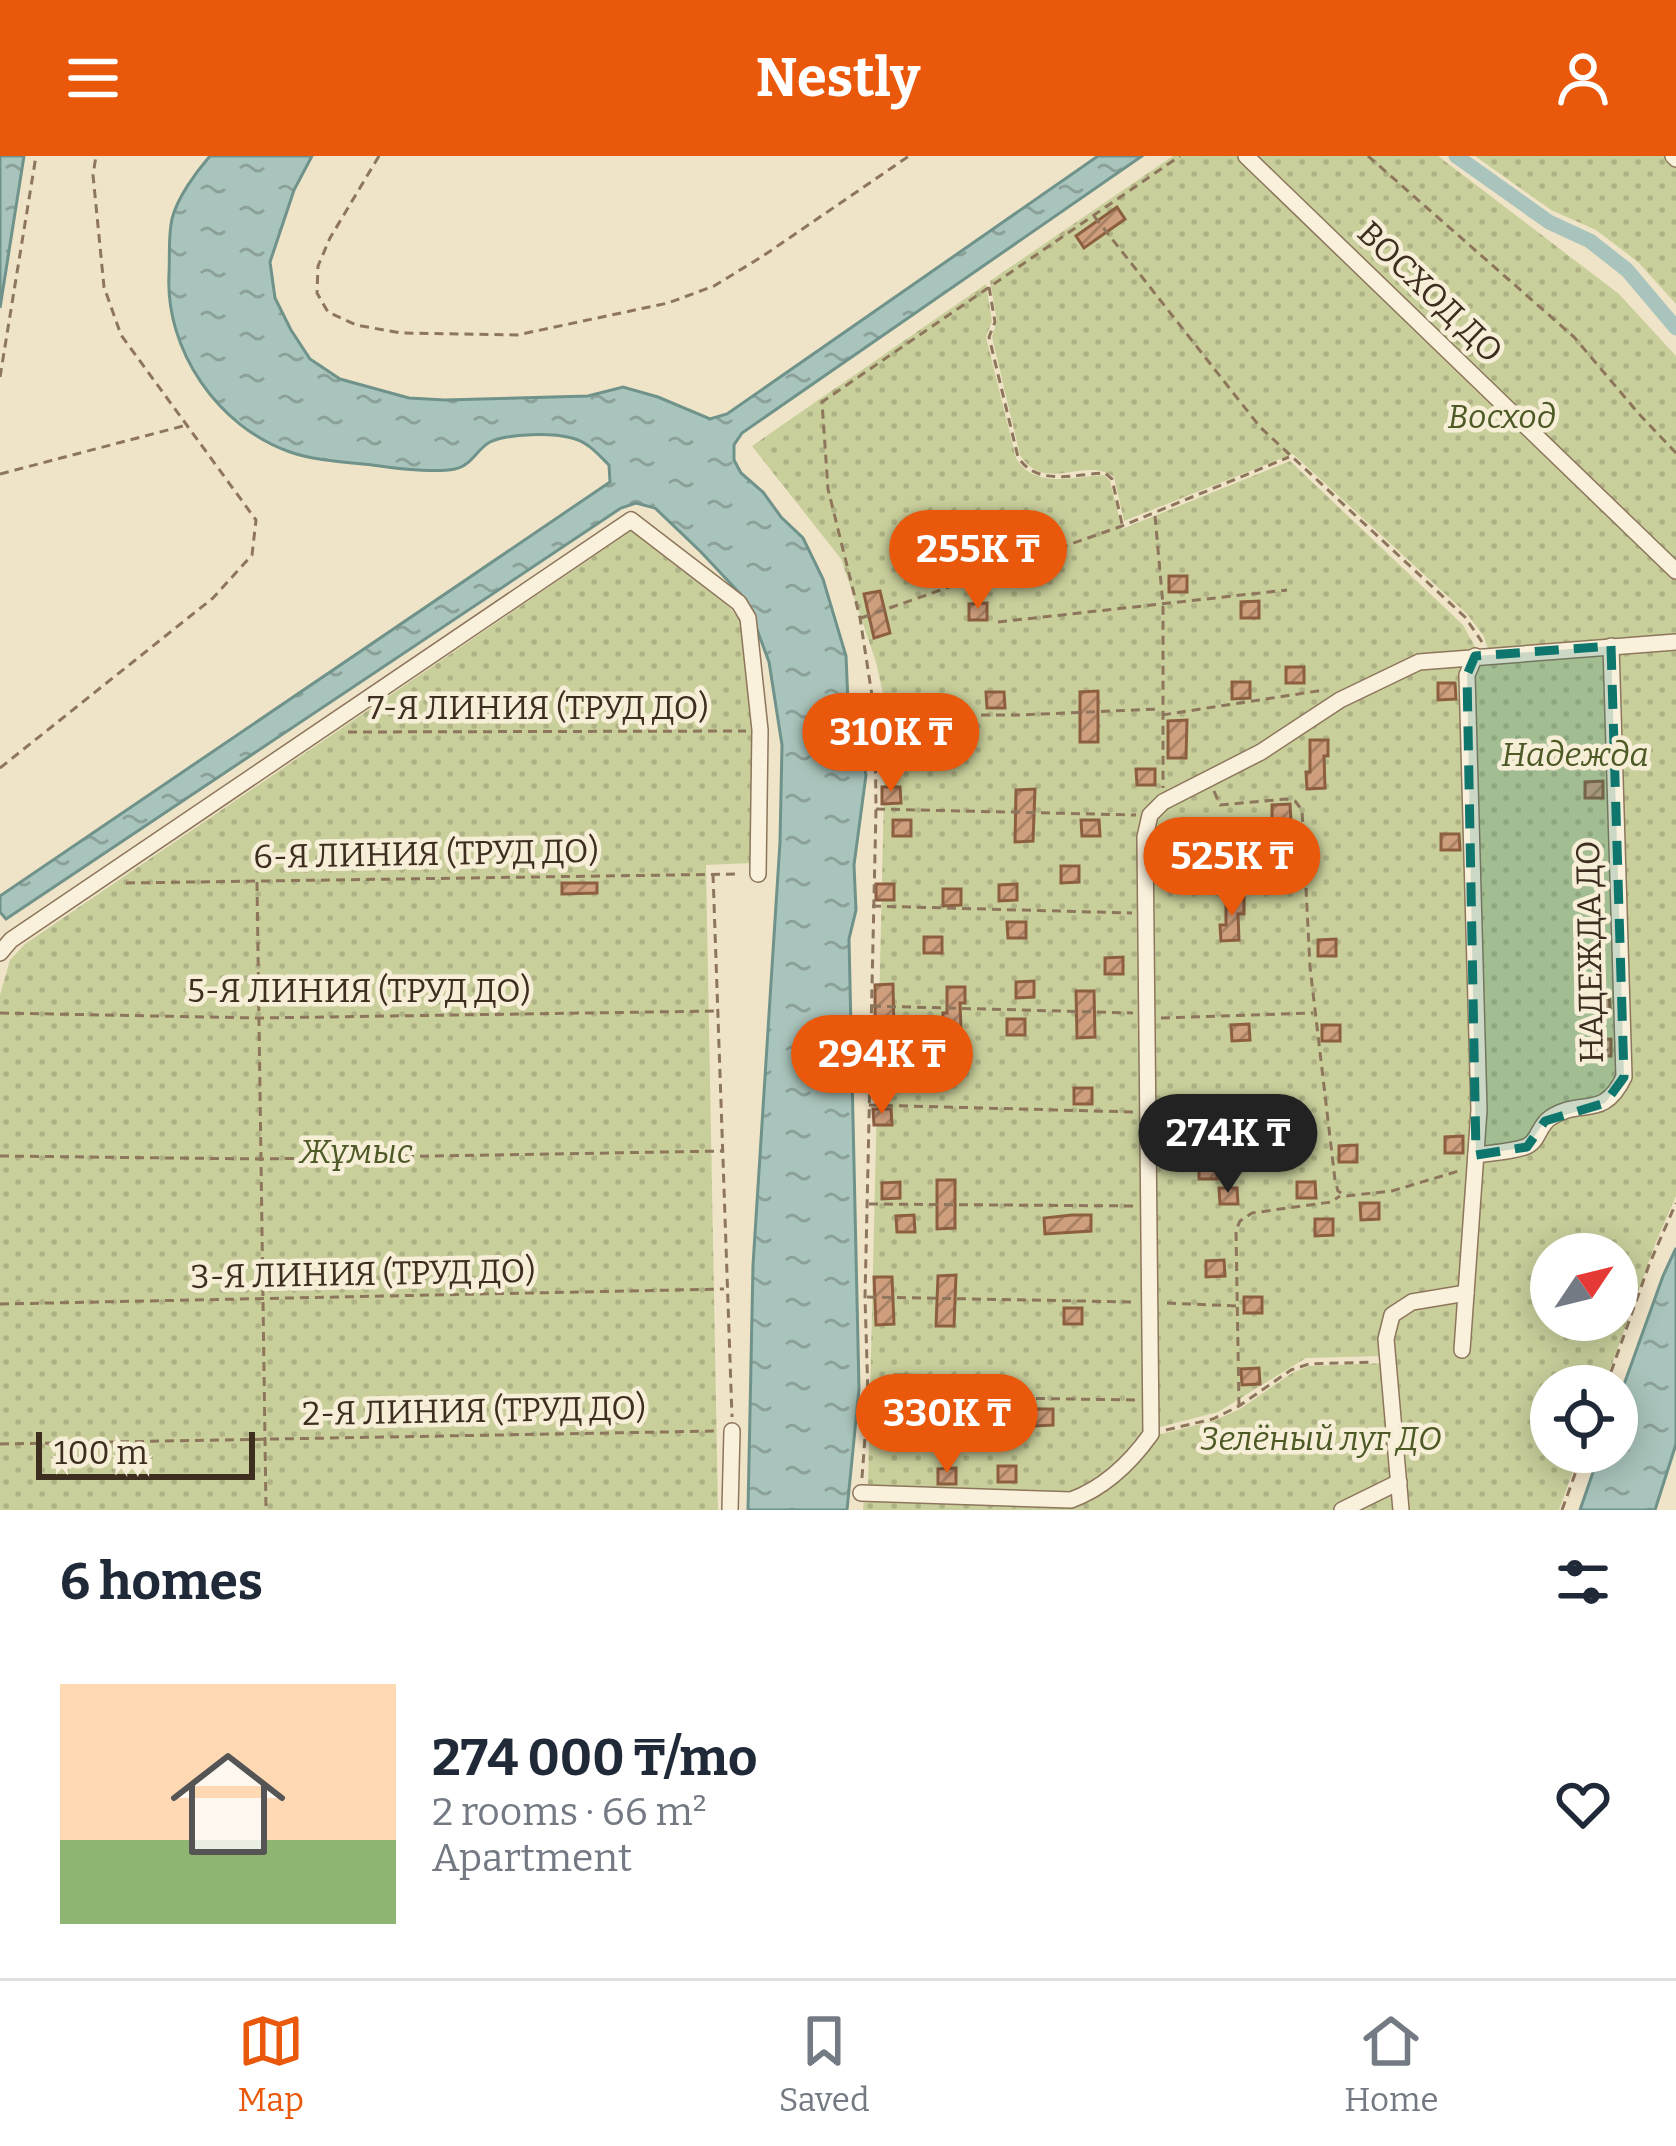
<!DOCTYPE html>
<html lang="en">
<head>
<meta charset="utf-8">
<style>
	:root { --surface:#fff; --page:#f2f2f3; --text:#1f2937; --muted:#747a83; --line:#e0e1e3; --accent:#ea580c }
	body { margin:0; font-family:Bitter,serif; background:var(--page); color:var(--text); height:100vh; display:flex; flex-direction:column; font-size:45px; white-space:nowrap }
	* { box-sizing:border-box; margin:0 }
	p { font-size:39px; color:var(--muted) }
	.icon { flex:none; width:66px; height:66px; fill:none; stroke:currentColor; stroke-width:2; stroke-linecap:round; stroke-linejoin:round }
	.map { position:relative; height:1354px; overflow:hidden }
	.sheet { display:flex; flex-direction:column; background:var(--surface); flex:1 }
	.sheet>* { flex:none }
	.needle { width:78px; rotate:55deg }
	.tools { position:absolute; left:1530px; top:1077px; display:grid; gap:24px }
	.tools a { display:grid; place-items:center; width:108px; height:108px; border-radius:50%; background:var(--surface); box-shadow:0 6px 30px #0003; font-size:60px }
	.scale { position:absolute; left:36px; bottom:30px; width:219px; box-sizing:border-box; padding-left:12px; border:6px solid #3d2e20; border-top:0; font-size:33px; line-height:42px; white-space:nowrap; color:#3d2e20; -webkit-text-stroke:9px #f7eed8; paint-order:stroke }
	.price { position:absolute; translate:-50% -102px; padding:0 27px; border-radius:42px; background:var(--accent); color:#fff; font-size:39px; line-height:78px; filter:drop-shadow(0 3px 6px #0008) }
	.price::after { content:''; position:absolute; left:50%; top:72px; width:36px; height:27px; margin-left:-18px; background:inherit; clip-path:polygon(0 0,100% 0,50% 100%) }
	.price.active { background:#222; color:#fff }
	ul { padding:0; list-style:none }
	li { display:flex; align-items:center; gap:36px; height:300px; padding:0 60px }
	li+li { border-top:3px solid var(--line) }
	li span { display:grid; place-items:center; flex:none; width:336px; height:240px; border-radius:0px; color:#555 }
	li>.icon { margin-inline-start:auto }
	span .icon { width:144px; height:144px; fill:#fffc; stroke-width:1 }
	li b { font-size:51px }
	h2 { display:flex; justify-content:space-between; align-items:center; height:144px; padding:0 60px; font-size:51px }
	header { display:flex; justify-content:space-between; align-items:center; height:156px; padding:0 60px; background:var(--accent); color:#fff; font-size:54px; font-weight:700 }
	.menu { display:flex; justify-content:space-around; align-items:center; height:168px; border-top:3px solid var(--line); background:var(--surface); font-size:33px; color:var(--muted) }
	.menu a { display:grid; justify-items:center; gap:6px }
	.menu .active { color:var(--accent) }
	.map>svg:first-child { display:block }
</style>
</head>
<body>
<header><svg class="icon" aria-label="menu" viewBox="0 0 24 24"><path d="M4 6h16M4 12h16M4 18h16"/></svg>Nestly<svg class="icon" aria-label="person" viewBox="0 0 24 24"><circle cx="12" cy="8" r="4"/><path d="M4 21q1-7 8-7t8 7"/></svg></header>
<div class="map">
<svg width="1676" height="1354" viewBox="0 0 1676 1354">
	<defs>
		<pattern id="garden-dots" width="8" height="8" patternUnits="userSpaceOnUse" patternTransform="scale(3)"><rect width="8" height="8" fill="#c9cf9b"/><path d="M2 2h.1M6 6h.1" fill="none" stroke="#aeb285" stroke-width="1.8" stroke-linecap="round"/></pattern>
		<pattern id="water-ripples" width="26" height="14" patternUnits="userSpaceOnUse" patternTransform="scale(3)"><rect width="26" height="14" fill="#a9c4bc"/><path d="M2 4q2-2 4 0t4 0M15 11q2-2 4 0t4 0" fill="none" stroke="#8ba098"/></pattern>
		<pattern id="building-hatch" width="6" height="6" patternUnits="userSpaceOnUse" patternTransform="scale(3)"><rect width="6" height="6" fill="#cf9f7d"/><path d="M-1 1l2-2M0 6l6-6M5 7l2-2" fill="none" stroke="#a98266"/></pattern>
	</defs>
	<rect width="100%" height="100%" fill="#f0e4c8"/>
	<!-- garden -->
	<g fill="url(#garden-dots)" fill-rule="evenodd">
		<path d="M 1173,0 L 1438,0 L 1619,138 L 1676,200 L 1676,481 L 1489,495 L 1483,479 L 1467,458 L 1293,298 L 1124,365 L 1114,321 C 1084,299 1045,339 1020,299 L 992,181 L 997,165 L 990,125 Z"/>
		<path d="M 1475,0 L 1676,0 L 1676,148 L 1638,106 L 1596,74 L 1551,54 Z"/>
		<path d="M 986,128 L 992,165 L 986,181 L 1016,302 C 1034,333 1072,321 1104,319 L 1110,325 L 1122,373 L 1290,305 L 1463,469 L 1477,494 L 1463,509 L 1473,964 L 1461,1133 L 1389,1155 L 1381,1200 L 1306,1202 L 1218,1256 L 1156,1272 L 1111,1315 L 1070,1338 L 868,1330 L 886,551 L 876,506 L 841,403 L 752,290 Z"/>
		<path d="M 631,375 L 729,451 L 742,467 L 753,577 L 751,707 L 706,709 L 718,1354 L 0,1354 L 0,839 L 10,804 L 25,788 Z"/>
		<path d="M 1676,490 L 1676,1040 L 1656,1086 L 1604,1230 L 1551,1230 L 1551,1296 L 1580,1296 L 1559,1354 L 1405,1354 L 1390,1186 L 1397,1164 L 1413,1153 L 1471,1143 L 1473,518 L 1480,506 ZM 1551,1098 L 1617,1098 L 1617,1164 L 1551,1164 Z"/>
		<path d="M 1386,1207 L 1398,1354 L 863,1354 L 864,1341 L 1071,1348 L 1153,1280 L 1213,1265 L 1240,1253 L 1292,1217 L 1309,1210 Z"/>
	</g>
	<!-- water -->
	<g fill="url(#water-ripples)" stroke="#6f938a" stroke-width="3">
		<path d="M 0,0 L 24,0 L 0,152 Z"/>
		<path d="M 210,0 L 312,0 L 294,34 L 270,106 L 275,142 L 291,174 L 310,203 L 340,223 L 409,242 L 445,244 L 588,240 L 623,231 L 658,241 L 710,263 L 727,258 L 1098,0 L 1142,0 L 742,277 L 734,289 L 734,304 L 741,317 L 763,336 L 781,361 L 803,382 L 823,423 L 846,500 L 848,546 L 866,619 L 854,709 L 856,754 L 849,783 L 859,1233 L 847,1354 L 748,1354 L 753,1109 L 780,686 L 782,589 L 769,506 L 746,444 L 701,396 L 655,352 L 636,347 L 621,352 L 6,763 L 0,756 L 0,740 L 610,326 L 609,309 C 598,298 588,286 572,282 C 552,277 510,277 490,286 C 477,293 471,310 455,313 C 435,317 393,312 372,309 C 345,306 316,305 290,296 C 218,271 165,194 169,118 C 170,101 168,80 172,63 C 177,42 196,16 210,0 Z"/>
		<path d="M 1676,1092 L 1676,1288 L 1655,1354 L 1580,1354 L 1600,1296 L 1617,1296 L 1617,1248 L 1663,1120 Z"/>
	</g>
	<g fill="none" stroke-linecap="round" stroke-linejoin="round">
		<!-- canal -->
		<path stroke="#a9c4bc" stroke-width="15" d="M 1456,0 L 1549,66 L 1590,85 L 1627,114 L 1676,172"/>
	</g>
	<!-- building -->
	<g fill="url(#building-hatch)" stroke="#8d5f41" stroke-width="3">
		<path d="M 1117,51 L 1125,63 L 1084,92 L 1076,80 Z"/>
		<rect x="1169" y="420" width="18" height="16"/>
		<path d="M 880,435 L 890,477 L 874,482 L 864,438 Z"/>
		<path d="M 1259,445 L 1259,462 L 1241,462 L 1241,446 Z"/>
		<path d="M 987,447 L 987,464 L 969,464 L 969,448 Z"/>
		<rect x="1286" y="511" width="18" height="16"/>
		<path d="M 1232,526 L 1250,526 L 1250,542 L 1232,543 Z"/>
		<path d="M 1438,527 L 1455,527 L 1456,543 L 1438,544 Z"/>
		<path d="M 1098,535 L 1098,586 L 1080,586 L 1080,536 Z"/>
		<path d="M 986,536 L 1004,536 L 1005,552 L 987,552 Z"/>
		<path d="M 1187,564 L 1186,602 L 1168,602 L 1168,565 Z"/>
		<path d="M 1310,584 L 1328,584 L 1328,600 L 1324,600 L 1325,632 L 1307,633 L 1306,616 L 1310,616 Z"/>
		<path d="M 1136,613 L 1155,613 L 1155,629 L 1137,629 Z"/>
		<path d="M 1603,625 L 1603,642 L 1585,642 L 1585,626 Z"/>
		<path d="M 882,631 L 900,631 L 901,647 L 882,648 Z"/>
		<path d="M 1035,633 L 1033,685 L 1015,686 L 1016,634 Z"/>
		<path d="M 1290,648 L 1291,665 L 1272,665 L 1272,649 Z"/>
		<rect x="893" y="664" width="18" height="16"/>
		<path d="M 1081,664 L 1099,664 L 1100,680 L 1082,680 Z"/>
		<path d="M 1441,678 L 1459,678 L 1460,694 L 1441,694 Z"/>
		<path d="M 1061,710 L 1079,710 L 1079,726 L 1061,727 Z"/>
		<path d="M 562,727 L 597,727 L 597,737 L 562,738 Z"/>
		<rect x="876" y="728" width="18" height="16"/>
		<path d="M 1017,728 L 1017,744 L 999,745 L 999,729 Z"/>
		<path d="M 943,733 L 961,733 L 961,749 L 943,750 Z"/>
		<path d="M 1244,741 L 1244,758 L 1238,758 L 1239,784 L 1221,785 L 1220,769 L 1226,769 L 1226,742 Z"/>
		<path d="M 1007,766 L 1026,766 L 1026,782 L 1008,782 Z"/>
		<rect x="924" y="781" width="18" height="16"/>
		<path d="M 1336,783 L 1336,800 L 1318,800 L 1318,784 Z"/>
		<path d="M 1123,801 L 1123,818 L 1105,818 L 1105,802 Z"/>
		<path d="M 1034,825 L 1034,841 L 1016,842 L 1016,826 Z"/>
		<path d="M 893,828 L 894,875 L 875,875 L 875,829 Z"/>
		<path d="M 947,831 L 965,831 L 965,847 L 960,847 L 961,873 L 943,874 L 943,857 L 947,857 Z"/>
		<path d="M 1076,835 L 1094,835 L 1095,881 L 1077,882 Z"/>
		<path d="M 1609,836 L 1610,852 L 1593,853 L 1593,837 Z"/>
		<rect x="1007" y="863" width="18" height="16"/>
		<path d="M 1249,868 L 1250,884 L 1232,885 L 1231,869 Z"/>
		<rect x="1322" y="869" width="18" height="16"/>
		<path d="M 1611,883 L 1611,900 L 1594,900 L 1593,884 Z"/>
		<rect x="1074" y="932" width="18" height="16"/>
		<path d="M 873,953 L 891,953 L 892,969 L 874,969 Z"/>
		<path d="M 1463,980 L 1463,997 L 1445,997 L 1445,981 Z"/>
		<path d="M 1357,989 L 1357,1006 L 1339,1006 L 1339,990 Z"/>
		<path d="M 1199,1007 L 1216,1007 L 1217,1023 L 1199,1023 Z"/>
		<path d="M 937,1024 L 955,1024 L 955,1072 L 937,1073 Z"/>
		<path d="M 900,1026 L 900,1042 L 882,1043 L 882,1027 Z"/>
		<path d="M 1297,1026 L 1315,1026 L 1316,1042 L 1297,1042 Z"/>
		<path d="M 1219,1032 L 1237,1032 L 1238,1048 L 1220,1048 Z"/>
		<path d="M 1360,1047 L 1379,1047 L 1379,1063 L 1361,1064 Z"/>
		<path d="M 914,1059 L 915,1076 L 897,1076 L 896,1060 Z"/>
		<path d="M 1072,1059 L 1091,1059 L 1091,1075 L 1045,1078 L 1044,1062 Z"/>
		<path d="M 1315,1063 L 1333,1063 L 1333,1079 L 1315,1080 Z"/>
		<path d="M 1224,1104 L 1225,1120 L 1206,1121 L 1206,1105 Z"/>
		<path d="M 956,1119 L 954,1170 L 936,1170 L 938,1120 Z"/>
		<path d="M 874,1121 L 892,1121 L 894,1168 L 876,1169 Z"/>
		<rect x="1244" y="1141" width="18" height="16"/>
		<rect x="1064" y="1152" width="18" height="16"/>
		<path d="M 1259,1212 L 1260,1228 L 1242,1229 L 1241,1213 Z"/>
		<path d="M 895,1219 L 953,1220 L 953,1236 L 895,1235 Z"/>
		<path d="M 1010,1222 L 1010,1239 L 992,1239 L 992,1223 Z"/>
		<path d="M 1035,1253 L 1053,1253 L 1053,1269 L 1035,1270 Z"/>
		<rect x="998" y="1310" width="18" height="16"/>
		<path d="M 956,1312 L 956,1328 L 938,1328 L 938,1313 Z"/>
	</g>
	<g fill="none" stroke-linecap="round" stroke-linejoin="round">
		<!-- street casing -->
		<g stroke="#8d765c" stroke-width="18">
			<g id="street">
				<path d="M 1246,0 L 1676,415"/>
				<path d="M 1673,0 L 1676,3"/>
				<path d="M 0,797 L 11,784 L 631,364 L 739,447 L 748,462 L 760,574 L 758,718"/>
				<path d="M 1476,999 C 1491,997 1510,996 1525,991 C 1539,986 1538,970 1550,962 C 1581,941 1603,965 1624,921 L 1611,490"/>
				<path d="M 1462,1194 L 1479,954 L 1467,519 L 1475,500"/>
				<path d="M 861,1337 L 1071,1344 C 1104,1332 1131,1306 1151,1278 L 1145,681 L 1150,659 L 1163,646 L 1261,596 L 1340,544 L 1419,506 L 1676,486"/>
				<path d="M 730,1354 L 732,1275"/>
				<path d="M 1342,1354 L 1399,1326"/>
				<path d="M 1401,1354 L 1386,1183 L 1392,1159 L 1412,1146 L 1466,1137"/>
			</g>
		</g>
		<!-- path -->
		<g stroke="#8d765c" stroke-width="3" stroke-dasharray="9 6" stroke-linecap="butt">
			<path d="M 379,0 L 330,82 L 318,110 L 317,137 L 328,156 L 356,169 L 401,177 L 517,179 L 668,147 L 714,130 L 763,100 L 909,0"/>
			<path d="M 1368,0 L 1574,181 L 1639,258 L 1676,297"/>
			<path d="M 1094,60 L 1260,271 L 1465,461 L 1482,486"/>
			<path d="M 989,131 L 995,166 L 989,181 L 1018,301 C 1037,331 1074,318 1105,317 L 1112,323 L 1122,368"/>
			<path d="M 0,221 L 36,0"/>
			<path d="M 0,318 L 183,270"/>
			<path d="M 1155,360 L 1163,449 L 1163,632"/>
			<path d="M 861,462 L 1122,370 L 1289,301"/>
			<path d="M 998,466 L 1287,434"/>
			<path d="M 876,559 L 1018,559 L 1160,553"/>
			<path d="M 1162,559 L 1324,534"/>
			<path d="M 348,576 L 746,575"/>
			<path d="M 0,612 L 213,442 L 252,399 L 256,364 L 121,179 L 104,131 L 93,19 L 96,0"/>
			<path d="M 1214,635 L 1220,649 L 1286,643 L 1295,645 L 1302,654 L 1310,811 L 1335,1024 L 1338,1035 L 1346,1040 L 1392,1035 L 1462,1014"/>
			<path d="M 876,653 L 1136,659"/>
			<path d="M 713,718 L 732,1261"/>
			<path d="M 257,726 L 266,1354"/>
			<path d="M 126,727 L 740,718"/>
			<path d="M 872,750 L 1132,757"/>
			<path d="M 872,850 L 1133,857"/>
			<path d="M 0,857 L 259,862 L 717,855"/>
			<path d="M 1161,862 L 1313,857"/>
			<path d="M 869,949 L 1134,956"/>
			<path d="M 0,1000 L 261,1003 L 723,995"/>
			<path d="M 869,1048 L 1135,1050"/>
			<path d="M 867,1141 L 1134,1146"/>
			<path d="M 1167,1147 L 1237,1150"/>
			<path d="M 0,1148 L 724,1133"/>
			<path d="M 1606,1230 L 1649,1109 L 1676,1047"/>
			<path d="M 871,1240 L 1137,1244"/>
			<path d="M 1239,1250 L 1236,1074 L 1240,1065 L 1252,1057 L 1331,1046 L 1340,1040"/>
			<path d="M 1166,1274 L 1213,1263 L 1239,1250 L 1291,1214 L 1309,1208 L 1374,1206"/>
			<path d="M 0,1288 L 718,1275"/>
			<path d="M 862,1322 L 868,1240 L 865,1141 L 876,653 L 875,559 L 860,462 L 828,333 L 822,246 L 1180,0"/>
			<path d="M 1562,1354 L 1583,1296"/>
		</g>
		<!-- street -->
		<use href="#street" stroke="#faf1dc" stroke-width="15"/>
	</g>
	<!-- marked area -->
	<path fill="#0f766e" fill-opacity="0.2" stroke="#0f766e" stroke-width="9" stroke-dasharray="24 15" stroke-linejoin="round" d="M 1611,490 L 1624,921 L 1605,947 L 1545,965 L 1527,991 L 1476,999 L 1467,519 L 1475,500 Z"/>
	<g text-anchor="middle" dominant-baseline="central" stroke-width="9" stroke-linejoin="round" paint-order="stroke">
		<!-- street labels -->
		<g font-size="33" fill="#3d2e20" stroke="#f7eed8">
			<text transform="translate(1430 136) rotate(44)">ВОСХОД ДО</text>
			<text x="538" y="552">7-Я ЛИНИЯ (ТРУД ДО)</text>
			<text transform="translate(426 698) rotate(-1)">6-Я ЛИНИЯ (ТРУД ДО)</text>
			<text transform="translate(1590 796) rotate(-91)">НАДЕЖДА ДО</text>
			<text x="359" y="835">5-Я ЛИНИЯ (ТРУД ДО)</text>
			<text transform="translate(363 1118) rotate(-1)">3-Я ЛИНИЯ (ТРУД ДО)</text>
			<text transform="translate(474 1255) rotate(-1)">2-Я ЛИНИЯ (ТРУД ДО)</text>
		</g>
		<!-- park labels -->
		<g font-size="33" font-style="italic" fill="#4d5a26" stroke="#f7eed8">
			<text x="1502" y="261">Восход</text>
			<text x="1575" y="599">Надежда</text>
			<text x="356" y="996">Жұмыс</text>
			<text x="1321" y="1283">Зелёный луг ДО</text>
		</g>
	</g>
</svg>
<div class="tools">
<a><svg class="needle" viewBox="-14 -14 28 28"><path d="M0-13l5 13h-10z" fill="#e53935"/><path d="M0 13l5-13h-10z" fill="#747a83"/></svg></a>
<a><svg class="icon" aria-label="locate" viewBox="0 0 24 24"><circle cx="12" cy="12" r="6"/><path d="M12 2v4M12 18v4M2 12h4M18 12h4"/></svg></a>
</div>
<div class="scale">100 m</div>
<b class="price" style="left:978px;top:456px">255K ₸</b>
<b class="price" style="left:891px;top:639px">310K ₸</b>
<b class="price" style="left:1232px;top:763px">525K ₸</b>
<b class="price" style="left:882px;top:961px">294K ₸</b>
<b class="price active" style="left:1228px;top:1040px">274K ₸</b>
<b class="price" style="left:947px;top:1320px">330K ₸</b>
</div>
<section class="sheet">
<h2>6 homes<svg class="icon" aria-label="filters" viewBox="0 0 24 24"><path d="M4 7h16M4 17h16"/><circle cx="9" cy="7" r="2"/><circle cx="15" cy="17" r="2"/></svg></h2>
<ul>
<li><span style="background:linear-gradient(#ffd9b3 65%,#8fb573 0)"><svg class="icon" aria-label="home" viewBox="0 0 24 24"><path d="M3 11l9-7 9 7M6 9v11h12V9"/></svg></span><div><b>274 000 ₸/mo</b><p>2 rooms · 66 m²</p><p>Apartment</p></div><svg class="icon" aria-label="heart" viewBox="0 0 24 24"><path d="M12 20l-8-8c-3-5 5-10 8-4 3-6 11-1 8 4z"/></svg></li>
</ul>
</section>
<nav class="menu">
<a class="active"><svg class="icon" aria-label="map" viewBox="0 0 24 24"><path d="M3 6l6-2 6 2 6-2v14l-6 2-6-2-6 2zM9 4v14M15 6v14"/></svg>Map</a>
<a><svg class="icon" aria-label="saved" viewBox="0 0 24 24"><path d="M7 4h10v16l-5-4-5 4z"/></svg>Saved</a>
<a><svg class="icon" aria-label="home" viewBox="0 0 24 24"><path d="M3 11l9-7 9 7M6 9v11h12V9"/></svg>Home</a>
</nav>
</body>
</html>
